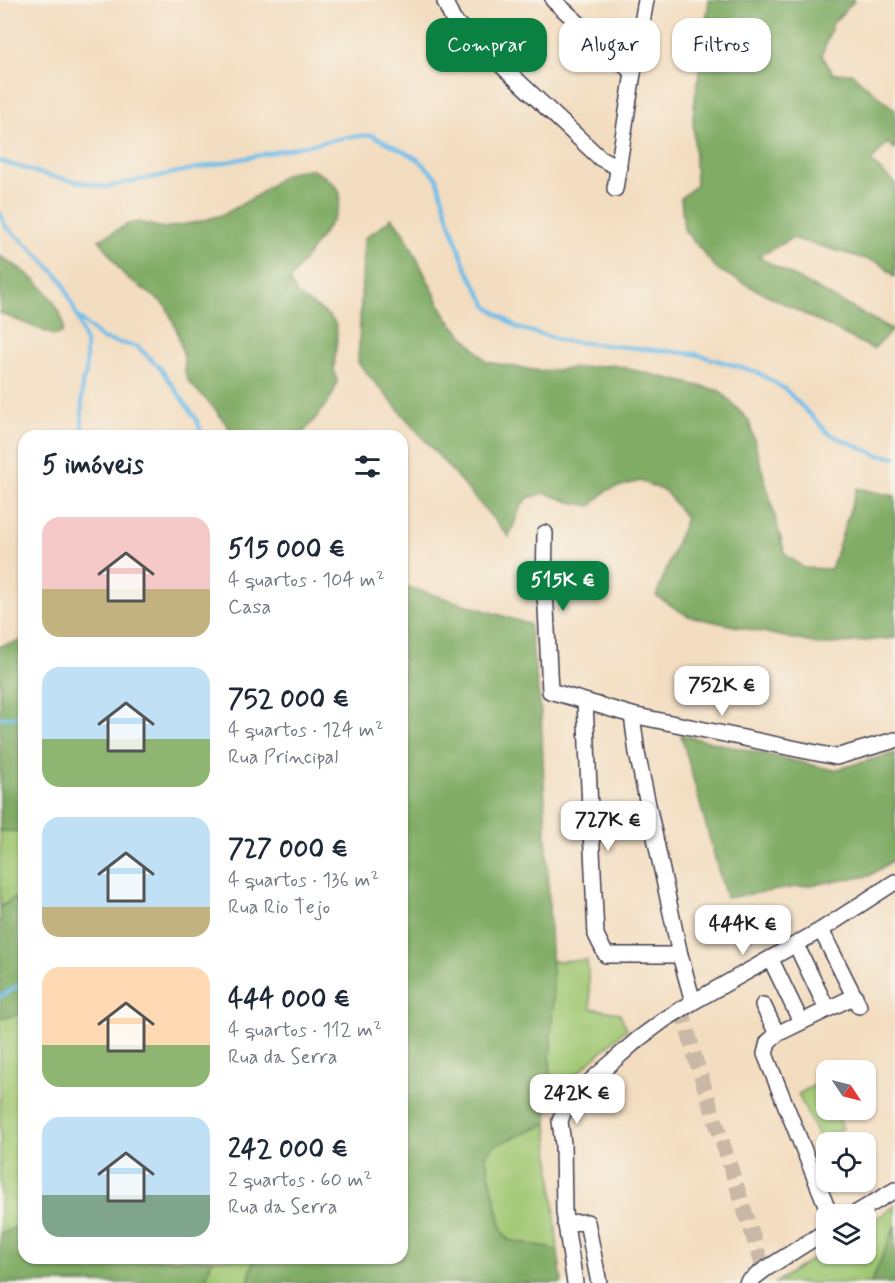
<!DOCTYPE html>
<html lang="pt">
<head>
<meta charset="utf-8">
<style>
	:root { --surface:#fff; --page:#f2f2f3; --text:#1f2937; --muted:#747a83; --accent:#0b8043 }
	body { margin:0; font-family:Mynerve,sans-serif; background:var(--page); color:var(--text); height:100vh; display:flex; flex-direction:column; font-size:22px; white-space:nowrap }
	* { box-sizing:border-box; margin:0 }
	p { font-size:20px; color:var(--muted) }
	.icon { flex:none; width:33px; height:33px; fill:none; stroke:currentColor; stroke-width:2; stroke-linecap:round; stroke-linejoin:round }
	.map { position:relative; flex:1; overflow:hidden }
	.sheet { position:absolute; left:18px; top:430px; width:390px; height:834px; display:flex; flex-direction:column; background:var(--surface); border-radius:18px; box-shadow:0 2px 4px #0004 }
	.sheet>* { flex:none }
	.banner { position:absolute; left:426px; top:18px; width:378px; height:54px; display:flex; gap:12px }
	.needle { width:39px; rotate:125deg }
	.fabs { position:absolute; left:816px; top:1060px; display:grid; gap:12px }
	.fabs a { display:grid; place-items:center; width:60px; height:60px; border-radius:12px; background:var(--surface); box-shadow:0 2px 4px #0004; font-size:30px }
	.price { position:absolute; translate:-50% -51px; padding:0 14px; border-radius:12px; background:#fff; color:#222; font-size:20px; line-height:39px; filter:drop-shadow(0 2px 3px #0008) }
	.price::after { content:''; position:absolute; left:50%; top:36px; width:18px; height:14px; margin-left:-9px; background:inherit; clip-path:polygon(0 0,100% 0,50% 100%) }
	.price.selected { background:var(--accent); color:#fff }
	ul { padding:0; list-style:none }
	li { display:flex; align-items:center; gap:18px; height:150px; padding:0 24px }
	li span { display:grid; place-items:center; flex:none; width:168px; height:120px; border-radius:18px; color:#555 }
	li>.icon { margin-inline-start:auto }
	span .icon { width:72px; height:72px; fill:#fffc; stroke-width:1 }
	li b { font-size:26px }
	h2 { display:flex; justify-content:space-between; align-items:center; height:72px; padding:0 24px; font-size:26px }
	.tag { padding:0 21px; border-radius:18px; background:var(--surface); box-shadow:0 2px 4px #0004; font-size:21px; line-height:54px }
	.tag.selected { background:var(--accent); color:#fff }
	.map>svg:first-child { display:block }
</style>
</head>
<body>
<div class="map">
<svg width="895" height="1283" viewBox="0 0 895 1283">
	<rect width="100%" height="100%" fill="#f7f3e8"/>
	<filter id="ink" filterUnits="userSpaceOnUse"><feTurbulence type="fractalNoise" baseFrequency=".0167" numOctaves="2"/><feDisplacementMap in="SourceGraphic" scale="12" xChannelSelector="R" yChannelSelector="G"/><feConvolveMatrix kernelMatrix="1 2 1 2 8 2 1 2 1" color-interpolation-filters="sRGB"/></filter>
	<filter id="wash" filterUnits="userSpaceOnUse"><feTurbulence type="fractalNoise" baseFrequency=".008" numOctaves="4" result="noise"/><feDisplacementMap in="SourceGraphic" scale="24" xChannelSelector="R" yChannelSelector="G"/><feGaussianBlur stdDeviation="1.35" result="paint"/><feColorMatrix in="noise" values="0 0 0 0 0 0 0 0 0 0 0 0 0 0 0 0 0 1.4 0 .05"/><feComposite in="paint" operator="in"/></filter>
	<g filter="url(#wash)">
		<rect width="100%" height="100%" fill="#f3ddc0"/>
		<!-- green -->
		<g fill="#a1c873" stroke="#627557" stroke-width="1.5">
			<path d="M 0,831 L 24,831 L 24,893 L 0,907 Z"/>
			<path d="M 587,960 L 591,1008 L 619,1013 L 627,1028 L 548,1100 L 553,998 L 551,961 Z"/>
			<path d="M 24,1013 L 24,1223 L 0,1235 L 0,1019 Z"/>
			<path d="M 820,1082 L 826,1094 L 826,1110 L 834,1110 L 843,1128 L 819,1139 L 798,1094 Z"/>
			<path d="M 547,1124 L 558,1252 L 545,1247 L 508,1240 L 502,1230 L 485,1155 L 495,1145 Z"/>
			<path d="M 895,1206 L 895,1226 L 871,1283 L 775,1283 L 826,1250 L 826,1254 L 866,1254 L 866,1225 Z"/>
			<path d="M 212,1259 L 254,1259 L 248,1283 L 205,1283 Z"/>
		</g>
		<!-- forest -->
		<g fill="#80ac65" stroke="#516750" stroke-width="1.5">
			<path d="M 709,0 L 852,0 L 854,1 L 833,23 L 822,55 L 833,74 L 851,73 L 895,110 L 895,149 L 887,143 L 871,162 L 895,183 L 895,277 L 880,263 L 792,238 L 758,257 L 893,330 L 873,349 L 718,270 L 684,230 L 681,198 L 696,185 L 693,115 Z"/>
			<path d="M 311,169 C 321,174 338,183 340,194 C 341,200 338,208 337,214 L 290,280 C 297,304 319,303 333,320 C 341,329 334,357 334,370 C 335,374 337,379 337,383 C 336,385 334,391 334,392 C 325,408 312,423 300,436 L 235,436 L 215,409 L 189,382 L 185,373 L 184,357 L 177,331 L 166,306 L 159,300 L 127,278 L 120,270 L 105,247 L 99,240 L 128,224 L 138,222 L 163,228 L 198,222 L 225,214 L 256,196 L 284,175 L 294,171 Z"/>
			<path d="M 392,218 L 404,233 L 447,318 L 487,362 L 540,371 L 613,365 L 720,391 L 749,421 L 785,554 L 804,568 L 831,569 L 857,488 L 895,496 L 895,638 L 822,645 L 688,616 L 656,596 L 686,518 L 665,491 L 640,481 L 607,490 L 591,506 L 570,502 L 545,493 L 528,498 L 521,506 L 509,537 L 358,363 L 364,239 Z"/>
			<path d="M 0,256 C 24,270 46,285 59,311 C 62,318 65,325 62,333 L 56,335 L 51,334 L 0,313 Z"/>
			<path d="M 402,585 L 529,624 L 541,712 L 553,998 L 547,1124 L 495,1145 L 485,1155 L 502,1230 L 508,1240 L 545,1247 L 558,1252 L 562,1283 L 248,1283 L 254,1259 L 402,1258 Z"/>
			<path d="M 24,640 L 24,831 L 0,831 L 0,646 Z"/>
			<path d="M 681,735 L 834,770 L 895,753 L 895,859 L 869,876 L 726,898 Z"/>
			<path d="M 24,893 L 24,1013 L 0,1019 L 0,907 Z"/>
			<path d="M 24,1223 L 24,1258 L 212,1259 L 205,1283 L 0,1283 L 0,1235 Z"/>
			<path d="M 895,1226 L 895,1283 L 871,1283 Z"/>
		</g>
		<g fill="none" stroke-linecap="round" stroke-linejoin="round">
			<!-- stream -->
			<g stroke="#6fbeea" stroke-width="4">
				<path d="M 0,161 L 49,176 L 106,187 L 347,137 L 372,135 L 418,159 L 437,178 L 450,223 L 466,268 L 488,307 L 518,328 L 565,341 L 695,354 L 757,372 L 785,389 L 829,434 L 878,455 L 895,457"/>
				<path d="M 0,213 L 6,227 L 30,247 L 62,280 L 77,316 L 86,345 L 86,374 L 82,381 L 82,436"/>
				<path d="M 78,317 L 102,339 L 138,347 L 161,369 L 196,419 L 203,436"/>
				<path d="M 0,718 L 24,716"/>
				<path d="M 0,997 L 24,982"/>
			</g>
		</g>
	</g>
	<g filter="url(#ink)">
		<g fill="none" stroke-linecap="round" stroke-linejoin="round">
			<!-- minor-tunnel -->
			<path stroke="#c9b8a5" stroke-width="15" stroke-dasharray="15 8" stroke-linecap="butt" d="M 682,1009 L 695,1058 L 764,1270"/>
			<!-- minor casing -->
			<g stroke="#413e4f" stroke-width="18">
				<g id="minor">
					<path d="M 446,0 L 445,2 L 453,20 L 600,158 L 619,168"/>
					<path d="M 553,0 L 633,73"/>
					<path d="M 615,189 L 633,73 L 646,0"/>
					<path d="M 545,533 L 544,587 L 546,608 L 550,691 L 632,715 L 836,757 L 895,740"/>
					<path d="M 585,702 L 596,935 L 606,955 L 680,955"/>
					<path d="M 632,715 L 637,753 L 680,955 L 693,1002"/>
					<path d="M 821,930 L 859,1006"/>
					<path d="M 800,953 L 827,1009"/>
					<path d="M 774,966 L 801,1022"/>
					<path d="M 763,1005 L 777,1034"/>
					<path d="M 830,1215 L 765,1054 L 768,1042 L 777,1034 L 855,996"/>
					<path d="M 853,1215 L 895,1190"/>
					<path d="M 565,1223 L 587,1222 L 599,1283"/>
					<path d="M 575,1283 L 564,1212 L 563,1144 L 560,1121 L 565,1108 L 585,1086 L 610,1064 L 637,1040 L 664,1020 L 693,1002 L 821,930 L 895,882"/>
					<path d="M 747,1283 L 764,1270 L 826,1231"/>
				</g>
			</g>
			<!-- minor -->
			<use href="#minor" stroke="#fff" stroke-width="15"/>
		</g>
	</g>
</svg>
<div class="fabs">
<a><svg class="needle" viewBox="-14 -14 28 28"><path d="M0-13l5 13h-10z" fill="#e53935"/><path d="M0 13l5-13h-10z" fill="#747a83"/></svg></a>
<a><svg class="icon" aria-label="locate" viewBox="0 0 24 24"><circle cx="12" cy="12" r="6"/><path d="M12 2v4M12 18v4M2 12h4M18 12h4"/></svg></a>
<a><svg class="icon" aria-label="layers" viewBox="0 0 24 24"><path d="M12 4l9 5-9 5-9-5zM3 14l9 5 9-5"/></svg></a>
</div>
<b class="price selected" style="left:563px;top:612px">515K €</b>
<b class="price" style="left:722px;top:717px">752K €</b>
<b class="price" style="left:608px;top:852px">727K €</b>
<b class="price" style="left:743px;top:956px">444K €</b>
<b class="price" style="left:577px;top:1125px">242K €</b>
<div class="banner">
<a class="tag selected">Comprar</a>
<a class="tag">Alugar</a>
<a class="tag">Filtros</a>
</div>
<section class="sheet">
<h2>5 imóveis<svg class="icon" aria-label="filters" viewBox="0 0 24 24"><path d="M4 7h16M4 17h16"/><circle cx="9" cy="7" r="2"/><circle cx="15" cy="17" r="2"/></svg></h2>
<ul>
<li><span style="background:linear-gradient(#f6c9c9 60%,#c2b280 0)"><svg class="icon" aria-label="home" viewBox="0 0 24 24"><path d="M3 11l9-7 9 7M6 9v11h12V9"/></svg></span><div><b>515 000 €</b><p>4 quartos · 104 m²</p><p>Casa</p></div></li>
<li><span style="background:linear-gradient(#bfe0f5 60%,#8fb573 0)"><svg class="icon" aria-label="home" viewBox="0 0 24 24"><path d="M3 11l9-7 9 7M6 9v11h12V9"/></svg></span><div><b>752 000 €</b><p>4 quartos · 124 m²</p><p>Rua Principal</p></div></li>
<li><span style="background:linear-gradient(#bfe0f5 75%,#c2b280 0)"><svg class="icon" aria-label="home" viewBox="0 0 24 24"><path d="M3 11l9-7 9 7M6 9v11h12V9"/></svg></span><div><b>727 000 €</b><p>4 quartos · 136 m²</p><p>Rua Rio Tejo</p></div></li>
<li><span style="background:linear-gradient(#ffd9b3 65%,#8fb573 0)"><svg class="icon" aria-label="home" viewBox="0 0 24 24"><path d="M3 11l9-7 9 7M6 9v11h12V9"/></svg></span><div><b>444 000 €</b><p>4 quartos · 112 m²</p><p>Rua da Serra</p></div></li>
<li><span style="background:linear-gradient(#bfe0f5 65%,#7fa58c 0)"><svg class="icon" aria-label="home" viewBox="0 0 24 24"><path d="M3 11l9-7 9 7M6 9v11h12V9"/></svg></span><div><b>242 000 €</b><p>2 quartos · 60 m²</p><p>Rua da Serra</p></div></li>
</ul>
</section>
</div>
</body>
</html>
